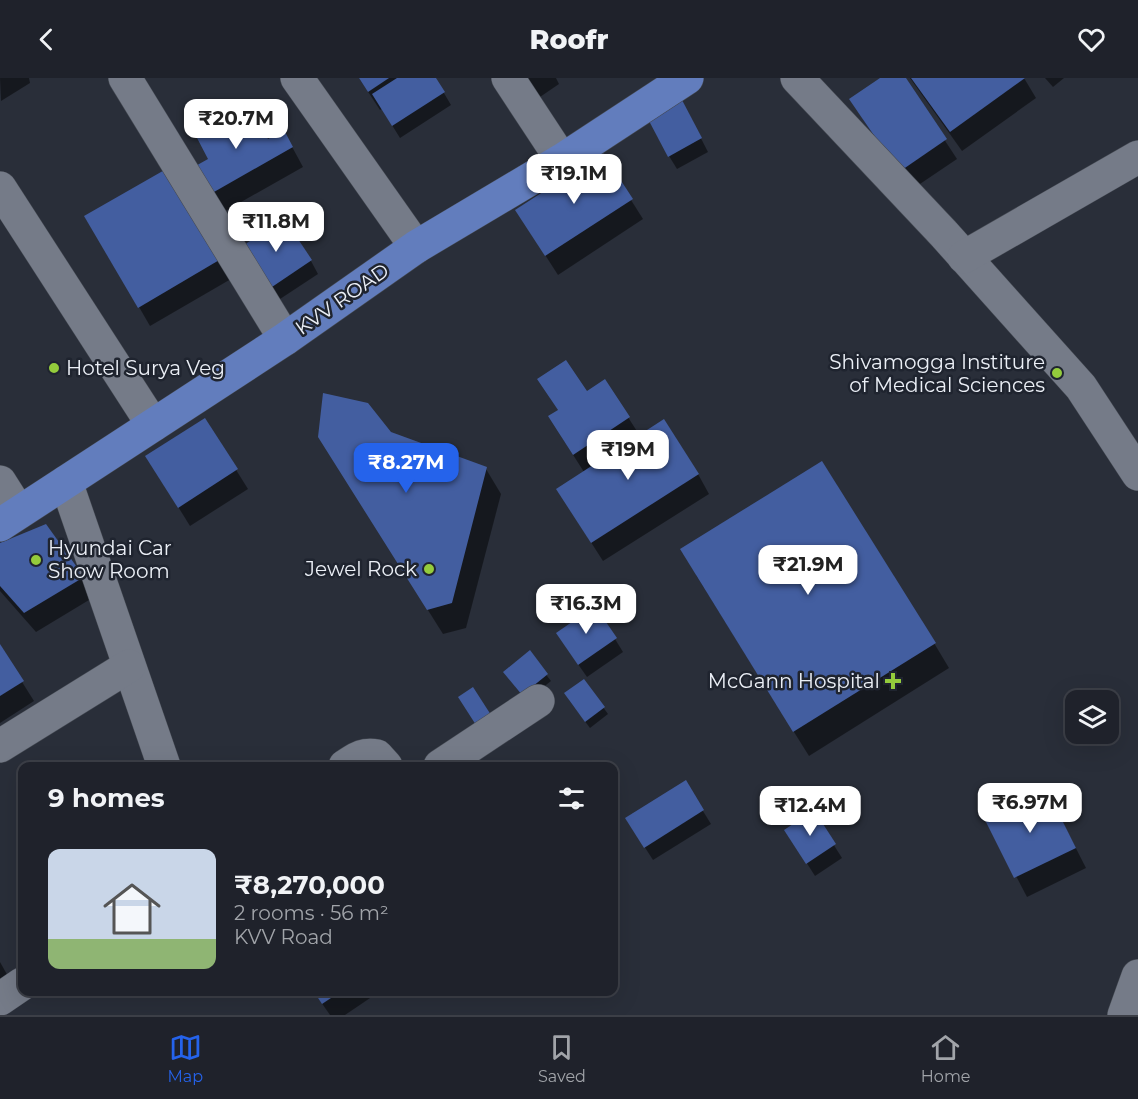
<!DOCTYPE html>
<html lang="en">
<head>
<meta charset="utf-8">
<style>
	:root { --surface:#1f222b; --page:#2c2f37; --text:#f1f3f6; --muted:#a1a4a9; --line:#3c3f47; --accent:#2563eb }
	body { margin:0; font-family:Montserrat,sans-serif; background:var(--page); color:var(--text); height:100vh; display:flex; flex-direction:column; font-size:22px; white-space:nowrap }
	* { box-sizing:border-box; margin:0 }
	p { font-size:20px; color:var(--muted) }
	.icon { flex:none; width:33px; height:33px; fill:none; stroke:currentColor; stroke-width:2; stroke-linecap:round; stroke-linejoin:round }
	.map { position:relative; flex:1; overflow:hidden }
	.drawer { position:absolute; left:18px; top:684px; width:600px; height:234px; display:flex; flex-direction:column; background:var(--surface); border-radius:12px; box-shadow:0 6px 24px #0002,0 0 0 2px var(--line) }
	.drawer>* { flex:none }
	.tools { position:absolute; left:1065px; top:612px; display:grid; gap:12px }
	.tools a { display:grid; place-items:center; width:54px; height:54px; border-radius:12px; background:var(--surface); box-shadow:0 6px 24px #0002,0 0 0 2px var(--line); font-size:30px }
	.price { position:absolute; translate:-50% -51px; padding:0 14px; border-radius:12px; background:#fff; color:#222; font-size:20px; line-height:39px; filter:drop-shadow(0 2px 3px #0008) }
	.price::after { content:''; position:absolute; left:50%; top:36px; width:18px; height:14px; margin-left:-9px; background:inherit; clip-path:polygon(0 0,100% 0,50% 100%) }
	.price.on { background:var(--accent); color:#fff }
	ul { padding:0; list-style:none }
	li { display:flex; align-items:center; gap:18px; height:150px; padding:0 30px }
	li span { display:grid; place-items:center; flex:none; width:168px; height:120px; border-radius:12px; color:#555 }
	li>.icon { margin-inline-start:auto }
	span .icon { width:72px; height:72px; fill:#fffc; stroke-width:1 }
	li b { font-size:26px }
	h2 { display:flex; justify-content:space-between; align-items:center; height:72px; padding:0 30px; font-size:26px }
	header { display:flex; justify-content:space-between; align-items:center; height:78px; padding:0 30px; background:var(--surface); font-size:27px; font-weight:800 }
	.menu { display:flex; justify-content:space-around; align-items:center; height:84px; border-top:2px solid var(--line); background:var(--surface); font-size:16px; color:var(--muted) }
	.menu a { display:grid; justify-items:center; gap:3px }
	.menu .on { color:var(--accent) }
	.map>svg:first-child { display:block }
</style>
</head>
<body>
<header><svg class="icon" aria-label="back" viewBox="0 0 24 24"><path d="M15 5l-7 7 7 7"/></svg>Roofr<svg class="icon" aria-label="heart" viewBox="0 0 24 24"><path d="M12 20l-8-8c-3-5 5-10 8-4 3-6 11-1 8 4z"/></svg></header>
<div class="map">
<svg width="1138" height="937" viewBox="0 0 1138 937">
	<rect width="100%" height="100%" fill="#292e39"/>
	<!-- shadow -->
	<g fill="#0007">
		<path d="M 0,0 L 29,0 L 30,5 L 1,23 Z"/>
		<path d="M 359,0 L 435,0 L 451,27 L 400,60 L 382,31 L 380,32 Z"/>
		<path d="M 523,0 L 556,0 L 559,6 L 537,21 Z"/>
		<path d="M 883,0 L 904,0 L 957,81 L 911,112 L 863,41 Z"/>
		<path d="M 910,0 L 1024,0 L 1036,20 L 962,73 Z"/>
		<path d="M 1045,0 L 1064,0 L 1053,9 Z"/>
		<path d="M 689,37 L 708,74 L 677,91 L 669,78 Z"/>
		<path d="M 284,54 L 303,89 L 220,136 L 194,91 L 268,63 Z"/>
		<path d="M 167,92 L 231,201 L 150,248 L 87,139 Z"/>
		<path d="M 631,122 L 643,141 L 558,197 L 529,152 Z"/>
		<path d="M 251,183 L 311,183 L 318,196 L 277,223 Z"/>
		<path d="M 605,303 L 640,358 L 698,396 L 709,416 L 603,483 L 569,430 L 584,394 L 561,358 L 559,333 L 550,320 L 586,315 Z"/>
		<path d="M 205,342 L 248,411 L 190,448 L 159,398 Z"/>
		<path d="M 390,355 L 486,391 L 501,416 L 466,550 L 443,556 L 319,359 Z"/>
		<path d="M 0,467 L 83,500 L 94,519 L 36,554 L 0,513 Z"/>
		<path d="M 696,497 L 934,565 L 949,590 L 809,678 Z"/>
		<path d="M 615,561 L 623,574 L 587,599 L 566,569 Z"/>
		<path d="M 0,569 L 34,623 L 0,645 Z"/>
		<path d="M 529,575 L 551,603 L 526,623 L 509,600 Z"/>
		<path d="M 584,603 L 608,636 L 590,650 L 569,622 Z"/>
		<path d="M 685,704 L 711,746 L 653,782 L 635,754 Z"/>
		<path d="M 1057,733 L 1086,790 L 1027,819 L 987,743 Z"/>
		<path d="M 813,734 L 842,780 L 815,798 L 794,765 Z"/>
		<path d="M 0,884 L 9,900 L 0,907 Z"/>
		<path d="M 314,914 L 379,914 L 345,937 L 330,937 Z"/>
	</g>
	<!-- building -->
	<g fill="#435ea0">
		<path d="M 359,0 L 389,0 L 368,14 Z"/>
		<path d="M 397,0 L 436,0 L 445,14 L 392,48 L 372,16 Z"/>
		<path d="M 880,0 L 906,0 L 947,61 L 899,94 L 849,21 Z"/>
		<path d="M 911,0 L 1025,0 L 950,54 Z"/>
		<path d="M 682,22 L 702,60 L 668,79 L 648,41 Z"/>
		<path d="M 250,28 L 268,61 L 284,52 L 293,69 L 207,118 L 192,90 L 208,81 L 196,58 Z"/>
		<path d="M 603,75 L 633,121 L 545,178 L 515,132 Z"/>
		<path d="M 168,90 L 221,181 L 138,230 L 84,138 Z"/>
		<path d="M 284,140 L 312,182 L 269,211 L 241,169 Z"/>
		<path d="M 566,282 L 587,313 L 605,301 L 630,339 L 573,377 L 548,338 L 558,332 L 537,301 Z"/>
		<path d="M 323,315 L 368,325 L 391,354 L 487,389 L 452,525 L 427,532 L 318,359 Z"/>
		<path d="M 205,340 L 238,391 L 178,430 L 145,378 Z"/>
		<path d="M 664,341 L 699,396 L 591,465 L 556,411 Z"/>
		<path d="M 822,383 L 936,565 L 793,654 L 680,471 Z"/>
		<path d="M 46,446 L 84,499 L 24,535 L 0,508 L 0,465 Z"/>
		<path d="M 595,528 L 617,560 L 578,587 L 556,555 Z"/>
		<path d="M 0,566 L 24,603 L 0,618 Z"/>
		<path d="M 530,572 L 548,596 L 522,617 L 503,594 Z"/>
		<path d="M 584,601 L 605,629 L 585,644 L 564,615 Z"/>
		<path d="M 473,609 L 491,637 L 476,647 L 458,619 Z"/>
		<path d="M 686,702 L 704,732 L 644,770 L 625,740 Z"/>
		<path d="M 1047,712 L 1076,770 L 1014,800 L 985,742 Z"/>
		<path d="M 814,732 L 836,766 L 806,786 L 784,752 Z"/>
		<path d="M 314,914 L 340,914 L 322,926 Z"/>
	</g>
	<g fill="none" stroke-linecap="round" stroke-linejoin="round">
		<!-- minor casing -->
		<g stroke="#454a53" stroke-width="34">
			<g id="minor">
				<path d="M 125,0 L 285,261"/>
				<path d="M 297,0 L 416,169"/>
				<path d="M 508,0 L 562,82"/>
				<path d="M 797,0 L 944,156 L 1081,309 L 1138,396"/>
				<path d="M 0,110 L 153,347"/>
				<path d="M 964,179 L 1138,79"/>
				<path d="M 0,404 L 19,434"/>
				<path d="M 66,404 L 164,688"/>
				<path d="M 0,668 L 129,588"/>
				<path d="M 345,688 C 356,681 363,675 377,678 L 386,688"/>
				<path d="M 440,688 L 538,623"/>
				<path d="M 0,921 L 22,906"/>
				<path d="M 1124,937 L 1138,898"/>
			</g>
		</g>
		<!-- major casing -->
		<g stroke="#454a53" stroke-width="34">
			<path id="major" d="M 0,447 L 285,261 L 416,169 L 562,82 L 687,0"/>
		</g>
		<!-- minor -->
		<use href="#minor" stroke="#757b88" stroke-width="33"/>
		<!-- major -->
		<use href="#major" stroke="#627dbd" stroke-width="33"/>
	</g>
	<!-- markers -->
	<g fill="#94cc3c" stroke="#1f242f" stroke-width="2">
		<circle cx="54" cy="290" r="6"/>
		<circle cx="1057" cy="295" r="6"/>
		<circle cx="36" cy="482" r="6"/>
		<circle cx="429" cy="491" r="6"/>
		<path d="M890 594h6v6h6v6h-6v6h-6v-6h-6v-6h6z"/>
	</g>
	<g text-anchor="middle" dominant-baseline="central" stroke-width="5" stroke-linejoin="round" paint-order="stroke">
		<!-- street labels -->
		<g font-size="20" fill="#ebeff6" stroke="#1f242f">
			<text transform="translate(342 221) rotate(-35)">KVV ROAD</text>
		</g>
		<!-- poi labels -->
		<g font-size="20" fill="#ebeff6" stroke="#1f242f" text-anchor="end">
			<text x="1045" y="284">Shivamogga Institure<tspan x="1045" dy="23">of Medical Sciences</tspan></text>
			<text x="66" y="290" text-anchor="start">Hotel Surya Veg</text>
			<text x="48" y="470" text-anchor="start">Hyundai Car<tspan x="48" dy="23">Show Room</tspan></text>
			<text x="417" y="491">Jewel Rock</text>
			<text x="880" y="603">McGann Hospital</text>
		</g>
	</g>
</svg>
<div class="tools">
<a><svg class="icon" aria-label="layers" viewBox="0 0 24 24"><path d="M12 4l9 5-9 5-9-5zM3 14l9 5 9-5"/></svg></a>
</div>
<b class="price" style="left:236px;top:72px">₹20.7M</b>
<b class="price" style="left:574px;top:127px">₹19.1M</b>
<b class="price" style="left:276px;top:175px">₹11.8M</b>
<b class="price" style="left:628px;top:403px">₹19M</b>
<b class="price on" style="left:406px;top:416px">₹8.27M</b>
<b class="price" style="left:808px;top:518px">₹21.9M</b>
<b class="price" style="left:586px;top:557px">₹16.3M</b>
<b class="price" style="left:1030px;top:756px">₹6.97M</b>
<b class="price" style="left:810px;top:759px">₹12.4M</b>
<section class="drawer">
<h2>9 homes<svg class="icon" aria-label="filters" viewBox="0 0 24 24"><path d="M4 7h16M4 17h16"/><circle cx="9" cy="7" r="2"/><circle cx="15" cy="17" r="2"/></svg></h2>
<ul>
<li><span style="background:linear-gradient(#c9d6e8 75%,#8fb573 0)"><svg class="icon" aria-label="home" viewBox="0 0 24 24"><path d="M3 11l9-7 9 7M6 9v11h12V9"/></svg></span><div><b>₹8,270,000</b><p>2 rooms · 56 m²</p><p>KVV Road</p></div></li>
</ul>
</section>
</div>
<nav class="menu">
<a class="on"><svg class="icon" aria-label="map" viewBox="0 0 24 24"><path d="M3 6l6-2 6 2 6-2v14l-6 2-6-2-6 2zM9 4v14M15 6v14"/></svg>Map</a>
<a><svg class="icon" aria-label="saved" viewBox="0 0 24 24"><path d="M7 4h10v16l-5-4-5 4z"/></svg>Saved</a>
<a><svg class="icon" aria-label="home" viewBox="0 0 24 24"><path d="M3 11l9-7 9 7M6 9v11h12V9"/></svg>Home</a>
</nav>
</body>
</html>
